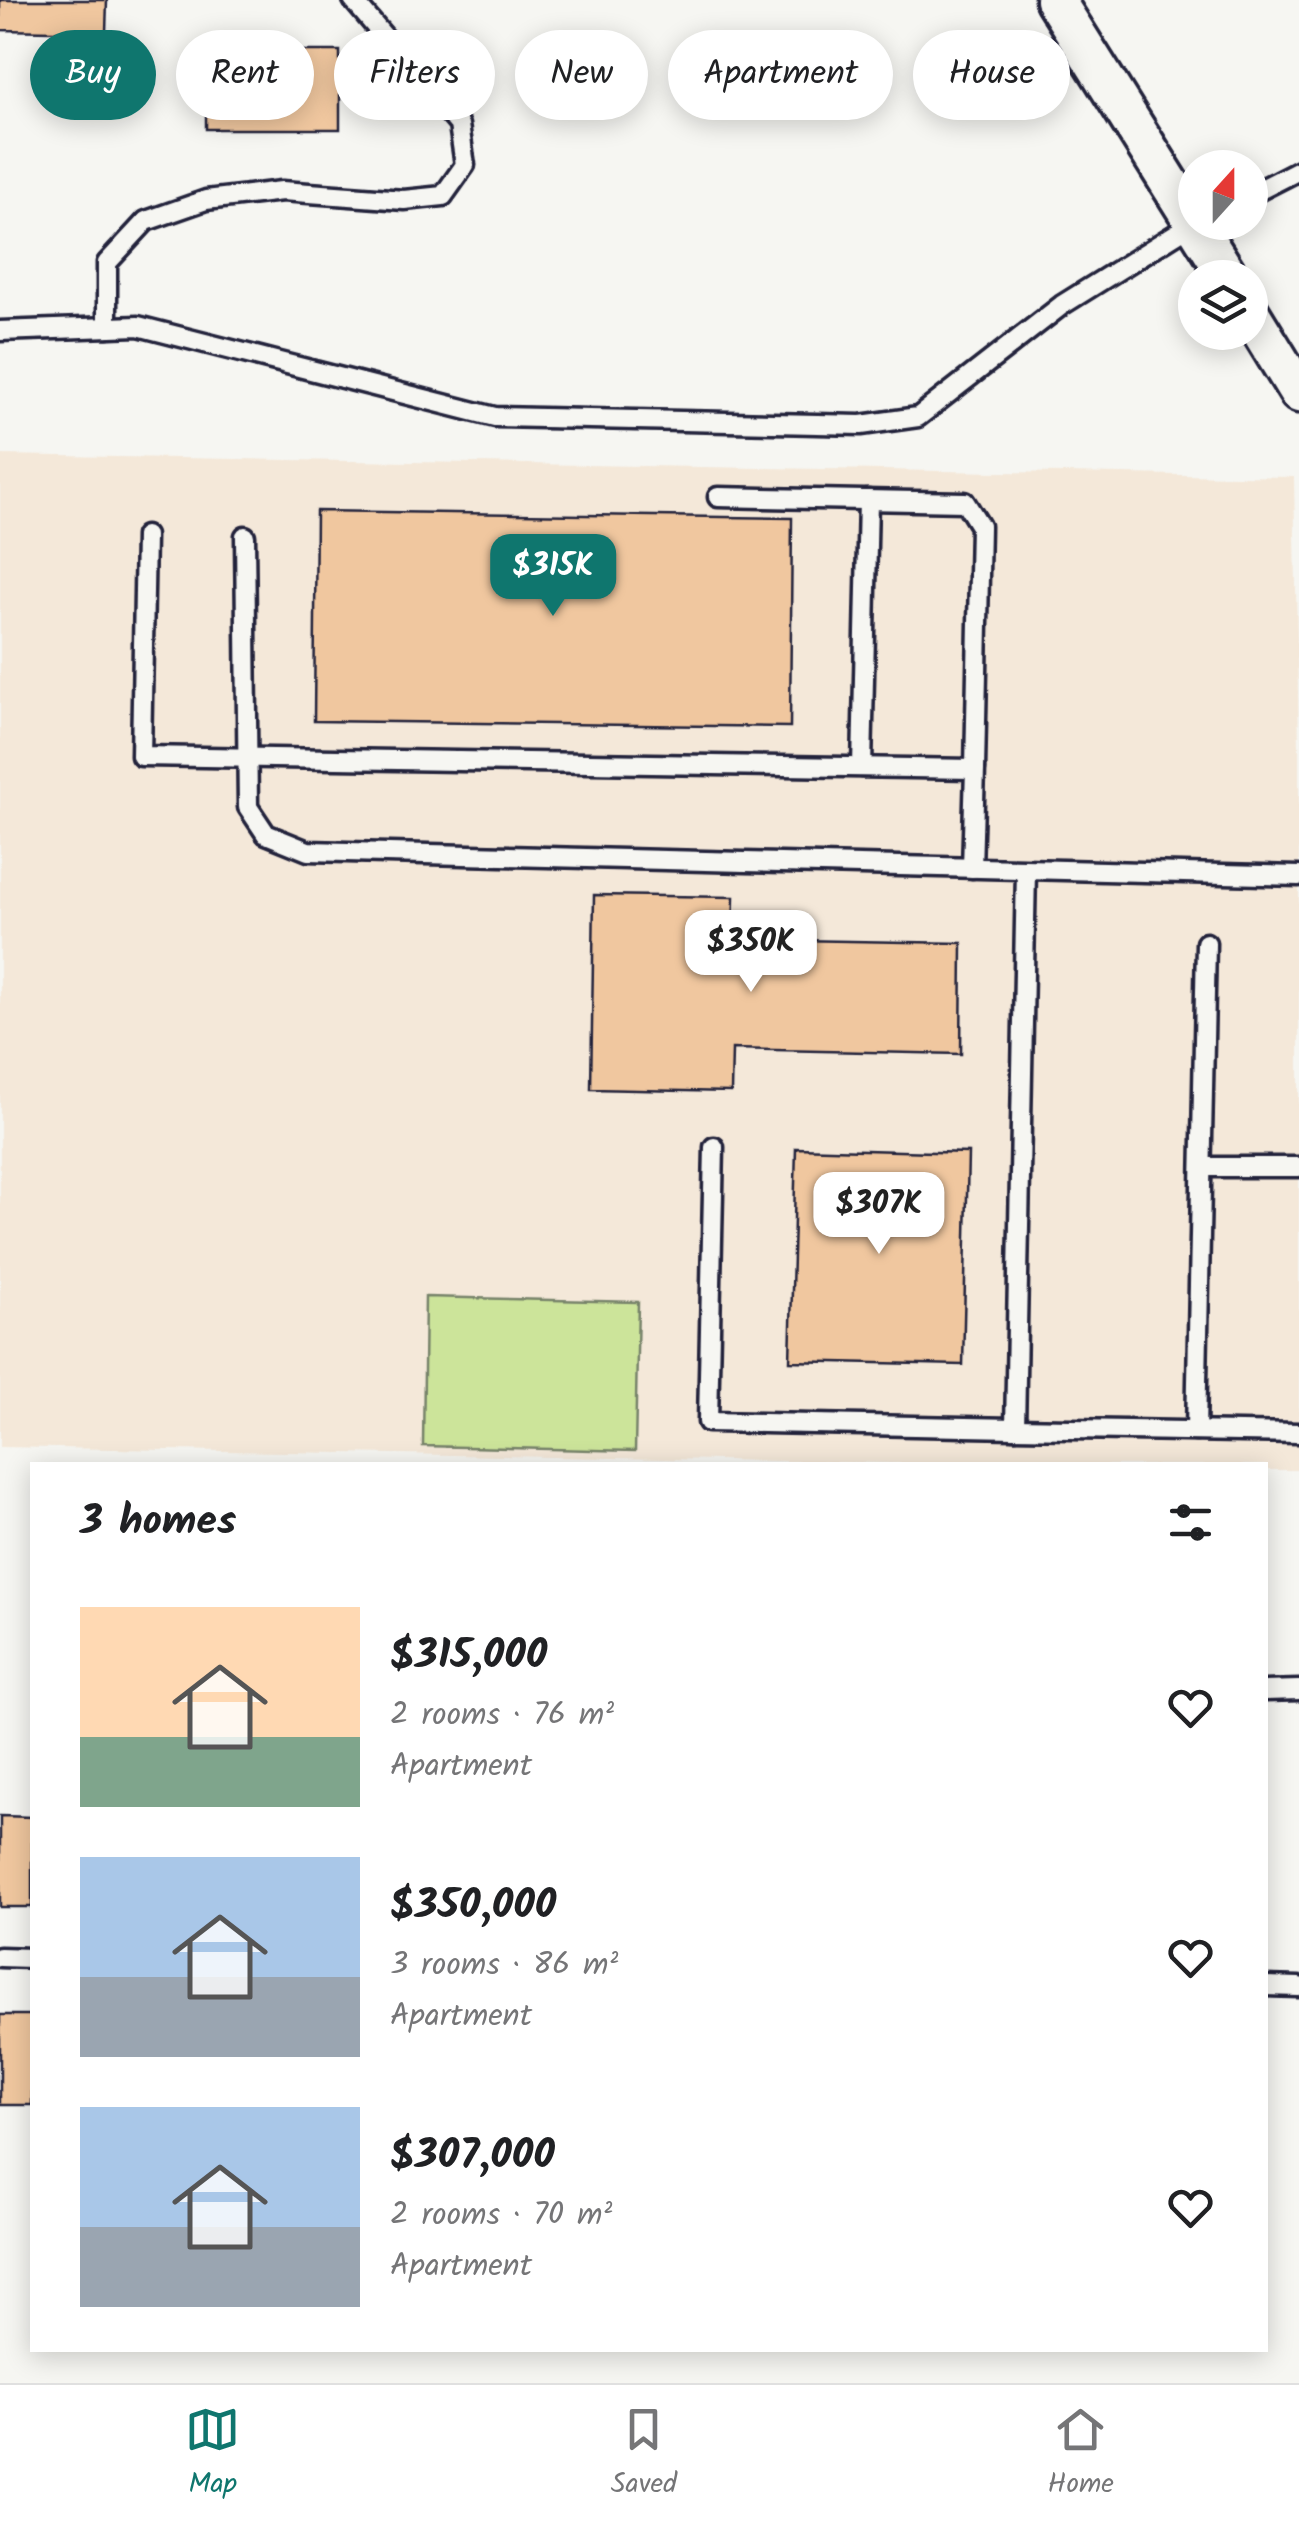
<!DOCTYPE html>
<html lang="en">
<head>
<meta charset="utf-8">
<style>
	:root { --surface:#fff; --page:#f6f6f6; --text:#202124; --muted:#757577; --line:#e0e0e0; --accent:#0f766e }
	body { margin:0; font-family:Kalam,sans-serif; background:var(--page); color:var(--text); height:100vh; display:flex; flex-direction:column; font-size:38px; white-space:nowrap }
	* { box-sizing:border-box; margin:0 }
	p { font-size:32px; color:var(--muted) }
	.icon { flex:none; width:55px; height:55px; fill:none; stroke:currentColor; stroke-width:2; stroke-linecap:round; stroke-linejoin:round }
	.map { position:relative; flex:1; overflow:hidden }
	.drawer { position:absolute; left:30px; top:1462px; width:1238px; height:890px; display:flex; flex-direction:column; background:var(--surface); border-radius:0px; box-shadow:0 5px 25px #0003 }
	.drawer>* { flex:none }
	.banner { position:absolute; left:30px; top:30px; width:1240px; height:90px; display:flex; gap:20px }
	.needle { width:65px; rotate:21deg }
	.tools { position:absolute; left:1178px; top:150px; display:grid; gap:20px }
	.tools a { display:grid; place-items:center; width:90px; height:90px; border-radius:50%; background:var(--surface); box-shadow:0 5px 25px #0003; font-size:50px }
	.price { position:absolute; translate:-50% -85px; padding:0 22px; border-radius:20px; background:#fff; color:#222; font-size:32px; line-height:65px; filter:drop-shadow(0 2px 5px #0008) }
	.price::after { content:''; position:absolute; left:50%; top:60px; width:30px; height:22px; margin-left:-15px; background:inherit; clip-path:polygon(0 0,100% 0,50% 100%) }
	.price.on { background:var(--accent); color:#fff }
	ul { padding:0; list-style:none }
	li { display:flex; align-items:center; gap:30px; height:250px; padding:0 50px }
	li span { display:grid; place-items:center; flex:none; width:280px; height:200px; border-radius:0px; color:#555 }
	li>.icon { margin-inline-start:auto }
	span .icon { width:120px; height:120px; fill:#fffc; stroke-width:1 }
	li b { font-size:42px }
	h2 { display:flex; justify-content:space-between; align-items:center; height:120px; padding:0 50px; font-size:42px }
	.chip { padding:0 35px; border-radius:45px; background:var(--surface); box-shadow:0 5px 25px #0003; font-size:35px; line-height:90px }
	.chip.on { background:var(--accent); color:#fff }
	.tab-bar { display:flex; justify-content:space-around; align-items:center; height:140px; border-top:2px solid var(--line); background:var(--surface); font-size:28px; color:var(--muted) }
	.tab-bar a { display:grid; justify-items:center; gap:5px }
	.tab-bar .on { color:var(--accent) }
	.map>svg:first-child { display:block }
</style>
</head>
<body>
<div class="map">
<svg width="1299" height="2383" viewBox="0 0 1299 2383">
	<rect width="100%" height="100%" fill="#f6f6f2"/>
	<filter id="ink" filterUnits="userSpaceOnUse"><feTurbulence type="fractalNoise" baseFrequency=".01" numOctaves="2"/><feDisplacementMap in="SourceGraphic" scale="20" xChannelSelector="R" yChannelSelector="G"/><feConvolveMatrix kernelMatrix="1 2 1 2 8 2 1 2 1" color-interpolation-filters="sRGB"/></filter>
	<g filter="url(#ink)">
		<!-- built -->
		<path fill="#f4e8d9" d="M 0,455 L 1294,477 L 1299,747 L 1299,1470 L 1265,1470 L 1265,1465 L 1004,1465 L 0,1447 Z"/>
		<!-- green -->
		<path fill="#cce49a" stroke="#77836a" stroke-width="2.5" d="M 425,1297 L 638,1302 L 635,1451 L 423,1446 Z"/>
		<!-- building -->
		<g fill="#f0c79f" stroke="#22223b" stroke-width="2.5">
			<path d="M 0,0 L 107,0 L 106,32 L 0,30 Z"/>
			<rect x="206" y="51" width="134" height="78"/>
			<path d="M 316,511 L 792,518 L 790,727 L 314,721 Z"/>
			<path d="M 594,895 L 734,897 L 733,939 L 962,943 L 961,1054 L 732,1049 L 731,1092 L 591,1089 Z"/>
			<path d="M 796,1148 L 968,1153 L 963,1365 L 790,1361 Z"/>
			<path d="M 0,1816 L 32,1817 L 32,1907 L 0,1907 Z"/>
			<rect x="0" y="2015" width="32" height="90"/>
		</g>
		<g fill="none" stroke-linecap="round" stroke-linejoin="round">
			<!-- lane casing -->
			<g stroke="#22223b" stroke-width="25">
				<g id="lane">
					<path d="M 1250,195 L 1299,170"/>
					<path d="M 107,327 L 107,263 L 146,221 L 206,200 L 282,191 L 404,200 L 443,196 L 465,165 L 459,125 L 353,0"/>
					<path d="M 0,331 L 138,326 L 495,417 L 861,425 L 918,417 L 1062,305 L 1195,222"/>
					<path d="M 145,536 L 141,756 L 975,769 L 980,526 L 965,502 L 718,497"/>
					<path d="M 245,536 L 248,807 L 266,834 L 308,851 L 1299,876"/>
					<path d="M 862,767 L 868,500"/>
					<path d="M 972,868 L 975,769"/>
					<path d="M 714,1147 L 708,1422 L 1015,1428 L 1026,870"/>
					<path d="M 1202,1167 L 1299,1167"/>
					<path d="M 1015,1428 L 1299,1433"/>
					<path d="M 1196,1431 L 1206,943"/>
					<path d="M 1265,1691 L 1299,1690"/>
					<path d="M 0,1957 L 32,1958"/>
					<path d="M 1265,1986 L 1299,1987"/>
				</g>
			</g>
			<!-- street casing -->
			<g stroke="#22223b" stroke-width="45">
				<g id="street">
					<path d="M 1055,0 L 1229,278"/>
					<path d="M 1250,313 L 1299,393"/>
				</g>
			</g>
			<!-- lane -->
			<use href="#lane" stroke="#f6f6f2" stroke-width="18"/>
			<!-- street -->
			<use href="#street" stroke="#f6f6f2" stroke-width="38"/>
		</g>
	</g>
</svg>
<div class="tools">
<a><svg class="needle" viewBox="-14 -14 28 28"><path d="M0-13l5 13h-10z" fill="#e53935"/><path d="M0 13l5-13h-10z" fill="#757577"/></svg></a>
<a><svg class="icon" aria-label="layers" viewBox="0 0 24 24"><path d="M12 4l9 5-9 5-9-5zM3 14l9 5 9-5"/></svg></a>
</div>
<b class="price on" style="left:553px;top:619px">$315K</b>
<b class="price" style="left:751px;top:995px">$350K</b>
<b class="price" style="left:879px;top:1257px">$307K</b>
<div class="banner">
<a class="chip on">Buy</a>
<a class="chip">Rent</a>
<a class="chip">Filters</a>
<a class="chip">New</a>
<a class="chip">Apartment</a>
<a class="chip">House</a>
</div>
<section class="drawer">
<h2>3 homes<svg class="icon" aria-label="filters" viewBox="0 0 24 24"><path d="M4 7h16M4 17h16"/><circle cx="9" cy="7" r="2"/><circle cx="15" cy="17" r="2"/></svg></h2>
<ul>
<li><span style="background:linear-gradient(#ffd9b3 65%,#7fa58c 0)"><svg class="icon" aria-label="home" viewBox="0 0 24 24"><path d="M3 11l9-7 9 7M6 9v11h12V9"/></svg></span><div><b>$315,000</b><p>2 rooms · 76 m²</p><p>Apartment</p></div><svg class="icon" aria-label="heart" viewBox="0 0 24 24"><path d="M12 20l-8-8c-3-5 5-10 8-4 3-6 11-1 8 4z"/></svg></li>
<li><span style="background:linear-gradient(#a9c7e8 60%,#9aa5b1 0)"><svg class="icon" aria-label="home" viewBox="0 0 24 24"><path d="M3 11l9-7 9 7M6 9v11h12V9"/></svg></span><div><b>$350,000</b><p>3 rooms · 86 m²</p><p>Apartment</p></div><svg class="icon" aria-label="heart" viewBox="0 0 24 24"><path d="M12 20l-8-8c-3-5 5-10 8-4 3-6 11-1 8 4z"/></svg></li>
<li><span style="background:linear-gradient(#a9c7e8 60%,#9aa5b1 0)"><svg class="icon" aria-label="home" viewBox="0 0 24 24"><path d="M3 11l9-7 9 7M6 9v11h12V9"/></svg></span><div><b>$307,000</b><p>2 rooms · 70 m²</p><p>Apartment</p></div><svg class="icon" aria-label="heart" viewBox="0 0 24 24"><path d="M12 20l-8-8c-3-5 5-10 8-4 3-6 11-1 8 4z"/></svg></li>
</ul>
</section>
</div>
<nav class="tab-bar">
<a class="on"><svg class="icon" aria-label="map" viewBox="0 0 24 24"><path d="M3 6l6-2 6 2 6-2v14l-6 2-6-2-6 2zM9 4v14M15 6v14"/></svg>Map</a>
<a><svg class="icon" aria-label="saved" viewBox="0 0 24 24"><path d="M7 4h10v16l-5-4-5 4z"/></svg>Saved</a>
<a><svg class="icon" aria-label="home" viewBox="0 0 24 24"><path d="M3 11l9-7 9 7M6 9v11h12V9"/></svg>Home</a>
</nav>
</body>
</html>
